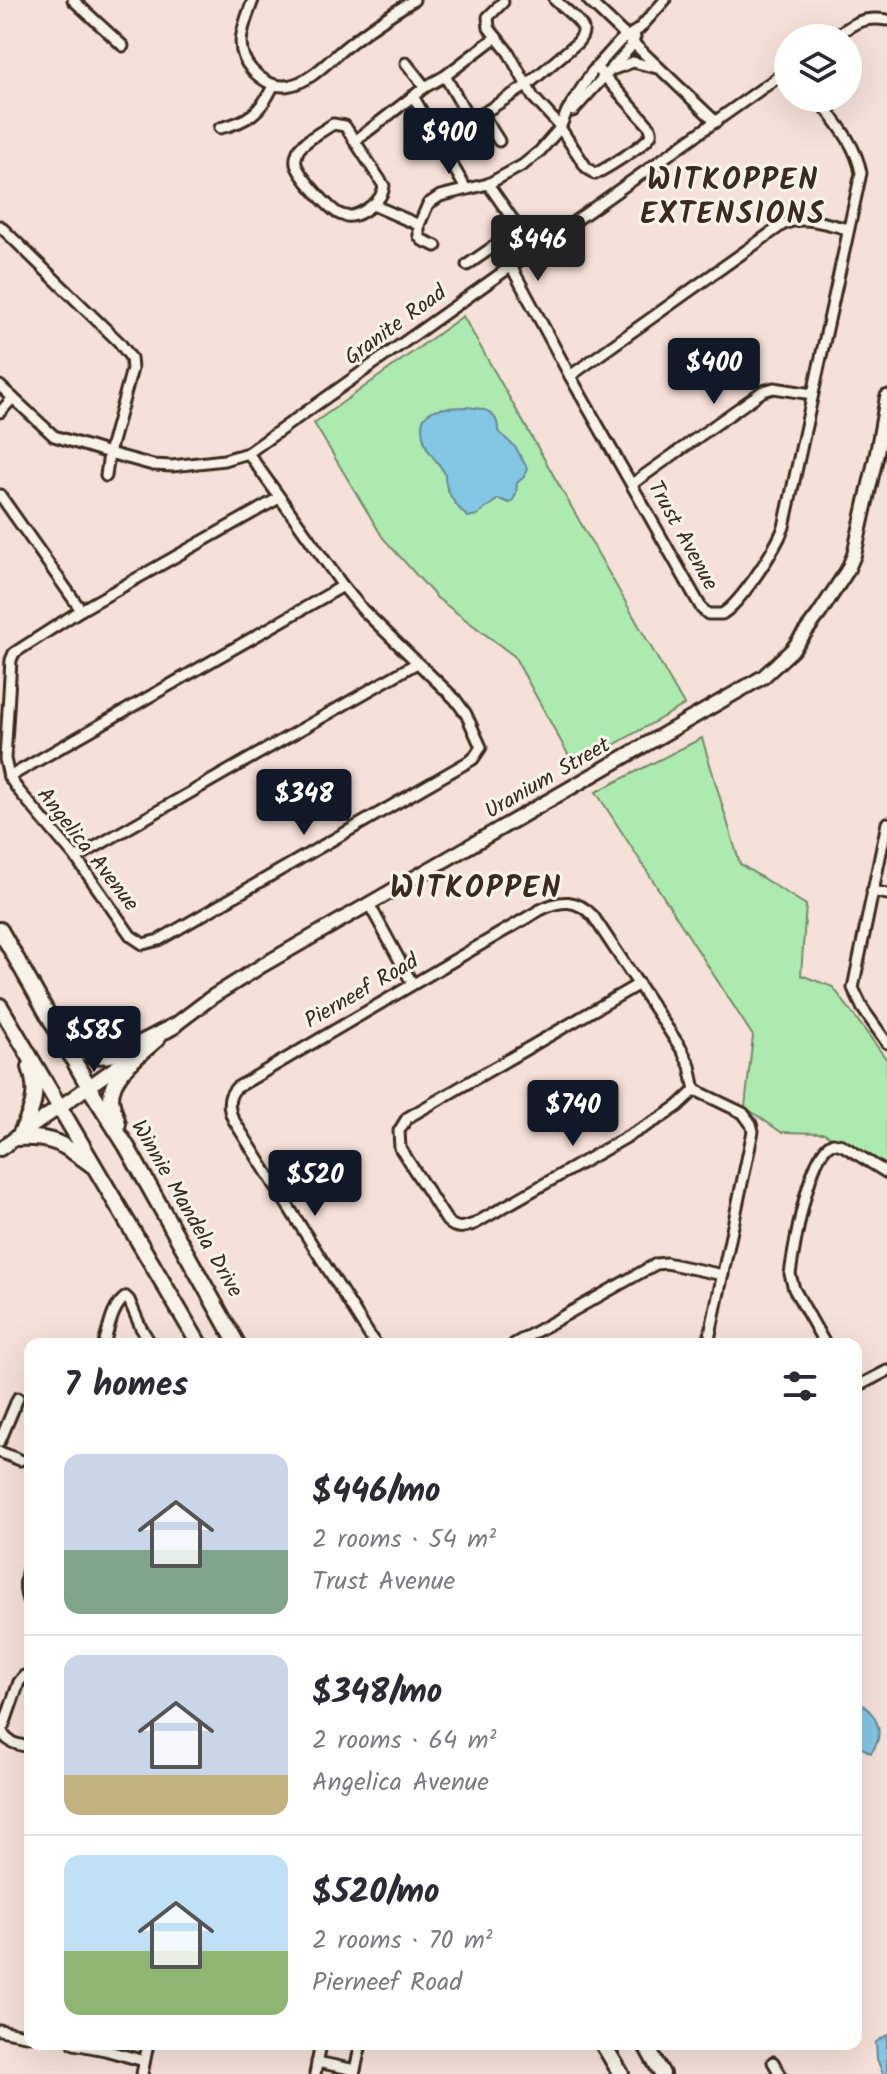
<!DOCTYPE html>
<html lang="en">
<head>
<meta charset="utf-8">
<style>
	:root { --surface:#fff; --page:#f7f7f7; --text:#2b2b33; --muted:#7c7c81; --line:#e1e1e2; --accent:#111827 }
	body { margin:0; font-family:Kalam,sans-serif; background:var(--page); color:var(--text); height:100vh; display:flex; flex-direction:column; font-size:30px; white-space:nowrap }
	* { box-sizing:border-box; margin:0 }
	p { font-size:26px; color:var(--muted) }
	.icon { flex:none; width:44px; height:44px; fill:none; stroke:currentColor; stroke-width:2; stroke-linecap:round; stroke-linejoin:round }
	.map { position:relative; flex:1; overflow:hidden }
	.side { position:absolute; left:24px; top:1338px; width:838px; height:712px; display:flex; flex-direction:column; background:var(--surface); border-radius:16px; box-shadow:0 8px 32px #0002 }
	.side>* { flex:none }
	.fabs { position:absolute; left:774px; top:24px; display:grid; gap:16px }
	.fabs a { display:grid; place-items:center; width:88px; height:88px; border-radius:50%; background:var(--surface); box-shadow:0 8px 32px #0002; font-size:40px }
	.price { position:absolute; translate:-50% -68px; padding:0 18px; border-radius:8px; background:var(--accent); color:#fff; font-size:26px; line-height:52px; filter:drop-shadow(0 2px 4px #0008) }
	.price::after { content:''; position:absolute; left:50%; top:48px; width:24px; height:18px; margin-left:-12px; background:inherit; clip-path:polygon(0 0,100% 0,50% 100%) }
	.price.selected { background:#222; color:#fff }
	ul { padding:0; list-style:none }
	li { display:flex; align-items:center; gap:24px; height:200px; padding:0 40px }
	li+li { border-top:2px solid var(--line) }
	li span { display:grid; place-items:center; flex:none; width:224px; height:160px; border-radius:16px; color:#555 }
	li>.icon { margin-inline-start:auto }
	span .icon { width:96px; height:96px; fill:#fffc; stroke-width:1 }
	li b { font-size:34px }
	h2 { display:flex; justify-content:space-between; align-items:center; height:96px; padding:0 40px; font-size:34px }
	.map>svg:first-child { display:block }
</style>
</head>
<body>
<div class="map">
<svg width="887" height="2074" viewBox="0 0 887 2074">
	<rect width="100%" height="100%" fill="#f6e1d8"/>
	<filter id="ink" filterUnits="userSpaceOnUse"><feTurbulence type="fractalNoise" baseFrequency=".0125" numOctaves="2"/><feDisplacementMap in="SourceGraphic" scale="16" xChannelSelector="R" yChannelSelector="G"/><feConvolveMatrix kernelMatrix="1 2 1 2 8 2 1 2 1" color-interpolation-filters="sRGB"/></filter>
	<g filter="url(#ink)">
		<!-- green -->
		<g fill="#adeab0" stroke="#748a67" stroke-width="2">
			<path d="M 463,316 L 684,705 L 575,767 L 514,656 L 437,598 L 383,538 L 314,423 Z"/>
			<path d="M 702,738 L 740,864 L 806,905 L 801,975 L 833,987 L 887,1060 L 887,1167 L 824,1133 L 781,1132 L 745,1107 L 753,1036 L 596,792 Z"/>
		</g>
		<!-- water -->
		<g fill="#84c7e5" stroke="#678895" stroke-width="2">
			<path d="M 467,407 C 483,408 499,411 498,431 L 516,448 L 527,468 L 524,477 L 517,483 C 516,492 517,497 510,503 L 498,499 L 477,515 L 468,517 C 456,507 444,490 445,474 C 441,466 435,460 430,453 C 426,447 424,442 423,435 C 416,405 445,408 467,407 Z"/>
			<path d="M 856,1700 C 876,1712 887,1732 871,1753 L 856,1745 Z"/>
			<path d="M 887,2035 L 887,2074 L 883,2074 L 877,2059 L 876,2042 Z"/>
		</g>
		<g fill="none" stroke-linecap="round" stroke-linejoin="round">
			<!-- minor casing -->
			<g stroke="#3b2a1e" stroke-width="15">
				<g id="minor">
					<path d="M 73,0 L 123,46"/>
					<path d="M 253,0 C 244,25 232,48 252,70 C 263,81 275,89 291,85 C 312,81 330,59 347,46 C 368,29 391,14 414,0"/>
					<path d="M 588,0 L 716,122"/>
					<path d="M 503,2 L 488,17 L 489,28 L 509,53 L 533,97 L 557,123 L 586,167 L 595,174 C 605,169 649,143 651,134 C 652,131 650,129 650,127 L 596,67"/>
					<path d="M 833,38 C 853,24 861,16 887,20"/>
					<path d="M 406,63 L 425,87"/>
					<path d="M 614,69 L 633,62 L 657,68"/>
					<path d="M 445,76 L 470,120"/>
					<path d="M 413,96 L 466,189"/>
					<path d="M 573,111 L 629,49 L 635,37"/>
					<path d="M 482,114 L 499,141"/>
					<path d="M 333,124 L 345,126 L 384,186 C 383,195 378,201 371,206 C 362,213 352,219 342,215 C 331,212 299,175 296,164 C 295,159 296,156 298,151 C 304,140 322,132 333,124 Z"/>
					<path d="M 220,128 C 247,122 261,112 273,86"/>
					<path d="M 438,139 L 482,114 L 526,86 L 578,42 C 581,37 584,35 583,29 C 581,21 561,6 555,0"/>
					<path d="M 355,141 L 425,87 L 445,76 L 496,37"/>
					<path d="M 373,205 L 419,225"/>
					<path d="M 0,226 L 119,342 L 131,358 L 132,369 L 109,453 L 106,476"/>
					<path d="M 436,246 L 422,240 L 419,236 L 419,225 L 428,204 L 440,196 L 488,184 L 523,165 L 540,151 L 560,128 L 567,111 L 592,72 L 620,41 L 639,29 L 665,0"/>
					<path d="M 467,265 L 506,238 L 515,229 L 513,220 L 488,184"/>
					<path d="M 511,266 L 570,376 L 702,609 L 708,614 L 722,614 C 741,603 776,548 784,527 L 861,173 C 856,144 835,121 818,98"/>
					<path d="M 570,376 L 782,225 C 803,214 826,224 848,229"/>
					<path d="M 0,386 L 54,436 L 109,453 L 153,465 L 172,466 L 224,460 L 248,453 L 788,70"/>
					<path d="M 0,412 L 13,398"/>
					<path d="M 248,453 L 343,586 L 363,610 L 455,699 L 466,714 L 481,747 L 473,759 L 159,940 L 143,944 L 131,936 L 76,858 L 19,791 L 9,777 L 5,759 L 11,660 L 14,653 L 81,610 L 279,498"/>
					<path d="M 632,484 L 763,391 L 774,388 L 812,394"/>
					<path d="M 0,495 L 81,610"/>
					<path d="M 9,777 L 343,586"/>
					<path d="M 887,823 L 853,988 L 863,1009 L 887,1043"/>
					<path d="M 76,858 L 417,663"/>
					<path d="M 872,891 L 887,894"/>
					<path d="M 369,904 L 412,983"/>
					<path d="M 639,984 L 407,1118 L 399,1131 L 400,1148 L 447,1221 C 456,1230 463,1228 474,1224 L 662,1117 L 678,1106 L 695,1090"/>
					<path d="M 695,1090 L 743,1113 L 751,1124 L 753,1131 L 708,1344"/>
					<path d="M 104,1344 C 109,1329 112,1306 126,1297 L 129,1300 L 141,1328 L 151,1344"/>
					<path d="M 375,1344 L 233,1119 C 228,1108 227,1097 236,1088 L 540,910 C 561,899 577,899 593,916 L 682,1050 L 690,1066 L 695,1090"/>
					<path d="M 514,1344 L 656,1264 L 666,1263 L 723,1275"/>
					<path d="M 825,1344 L 794,1289 L 790,1274 C 794,1248 809,1150 833,1143 L 842,1145 L 887,1173"/>
					<path d="M 856,1385 L 860,1385 L 887,1371"/>
					<path d="M 0,1441 L 18,1398"/>
					<path d="M 0,1452 L 20,1460"/>
					<path d="M 30,1562 C 25,1578 23,1590 30,1605"/>
					<path d="M 30,1675 L 24,1676 L 19,1682 L 2,1731 C 6,1743 19,1745 30,1747"/>
					<path d="M 0,2030 L 30,2036"/>
					<path d="M 74,2044 L 105,2050 L 144,2061"/>
					<path d="M 317,2062 L 355,2070"/>
					<path d="M 773,2062 L 780,2074"/>
					<path d="M 142,2074 L 148,2044"/>
					<path d="M 315,2074 L 321,2044"/>
					<path d="M 354,2074 L 361,2044"/>
				</g>
			</g>
			<!-- tertiary casing -->
			<g stroke="#3b2a1e" stroke-width="18">
				<g id="tertiary">
					<path d="M 167,1031 L 212,997 L 263,965 L 763,677 L 792,650 L 819,614 L 847,571 L 854,555 L 877,453 L 887,397"/>
					<path d="M 0,1149 L 129,1058"/>
				</g>
			</g>
			<!-- secondary casing -->
			<g stroke="#3b2a1e" stroke-width="20">
				<g id="secondary">
					<path d="M 0,930 L 89,1087 L 127,1147 L 237,1344"/>
					<path d="M 0,1006 L 199,1344"/>
					<path d="M 66,1032 C 72,1041 80,1050 90,1054 C 112,1063 153,1036 174,1026"/>
					<path d="M 118,1124 C 116,1116 112,1107 111,1099 C 110,1074 141,1054 157,1039"/>
					<path d="M 20,1135 C 32,1111 40,1094 30,1067"/>
					<path d="M 16,1138 C 53,1136 63,1144 92,1165"/>
					<path d="M 603,2044 L 621,2074"/>
					<path d="M 645,2044 L 662,2074"/>
				</g>
			</g>
			<!-- minor -->
			<use href="#minor" stroke="#f7f3e8" stroke-width="9"/>
			<!-- tertiary -->
			<use href="#tertiary" stroke="#f7f3e8" stroke-width="12"/>
			<!-- secondary -->
			<use href="#secondary" stroke="#f7f3e8" stroke-width="14"/>
		</g>
	</g>
	<g text-anchor="middle" dominant-baseline="central" stroke-width="6" stroke-linejoin="round" paint-order="stroke">
		<!-- street labels -->
		<g font-size="22" fill="#3b2a1e" stroke="#f7f3e8">
			<text transform="translate(396 326) rotate(-36)">Granite Road</text>
			<text transform="translate(682 536) rotate(61)">Trust Avenue</text>
			<text transform="translate(548 779) rotate(-30)">Uranium Street</text>
			<text transform="translate(87 850) rotate(52)">Angelica Avenue</text>
			<text transform="translate(362 992) rotate(-30)">Pierneef Road</text>
			<text transform="translate(186 1209) rotate(60)">Winnie Mandela Drive</text>
		</g>
		<!-- district labels -->
		<g font-size="30" font-weight="bold" letter-spacing="2" fill="#3b2a1e" stroke="#f7f3e8">
			<text x="733" y="181">WITKOPPEN<tspan x="733" dy="34">EXTENSIONS</tspan></text>
			<text x="476" y="889">WITKOPPEN</text>
		</g>
	</g>
</svg>
<div class="fabs">
<a><svg class="icon" aria-label="layers" viewBox="0 0 24 24"><path d="M12 4l9 5-9 5-9-5zM3 14l9 5 9-5"/></svg></a>
</div>
<b class="price" style="left:449px;top:176px">$900</b>
<b class="price selected" style="left:538px;top:283px">$446</b>
<b class="price" style="left:714px;top:406px">$400</b>
<b class="price" style="left:304px;top:837px">$348</b>
<b class="price" style="left:94px;top:1074px">$585</b>
<b class="price" style="left:573px;top:1148px">$740</b>
<b class="price" style="left:315px;top:1218px">$520</b>
<section class="side">
<h2>7 homes<svg class="icon" aria-label="filters" viewBox="0 0 24 24"><path d="M4 7h16M4 17h16"/><circle cx="9" cy="7" r="2"/><circle cx="15" cy="17" r="2"/></svg></h2>
<ul>
<li><span style="background:linear-gradient(#c9d6e8 60%,#7fa58c 0)"><svg class="icon" aria-label="home" viewBox="0 0 24 24"><path d="M3 11l9-7 9 7M6 9v11h12V9"/></svg></span><div><b>$446/mo</b><p>2 rooms · 54 m²</p><p>Trust Avenue</p></div></li>
<li><span style="background:linear-gradient(#c9d6e8 75%,#c2b280 0)"><svg class="icon" aria-label="home" viewBox="0 0 24 24"><path d="M3 11l9-7 9 7M6 9v11h12V9"/></svg></span><div><b>$348/mo</b><p>2 rooms · 64 m²</p><p>Angelica Avenue</p></div></li>
<li><span style="background:linear-gradient(#bfe0f5 60%,#8fb573 0)"><svg class="icon" aria-label="home" viewBox="0 0 24 24"><path d="M3 11l9-7 9 7M6 9v11h12V9"/></svg></span><div><b>$520/mo</b><p>2 rooms · 70 m²</p><p>Pierneef Road</p></div></li>
</ul>
</section>
</div>
</body>
</html>
